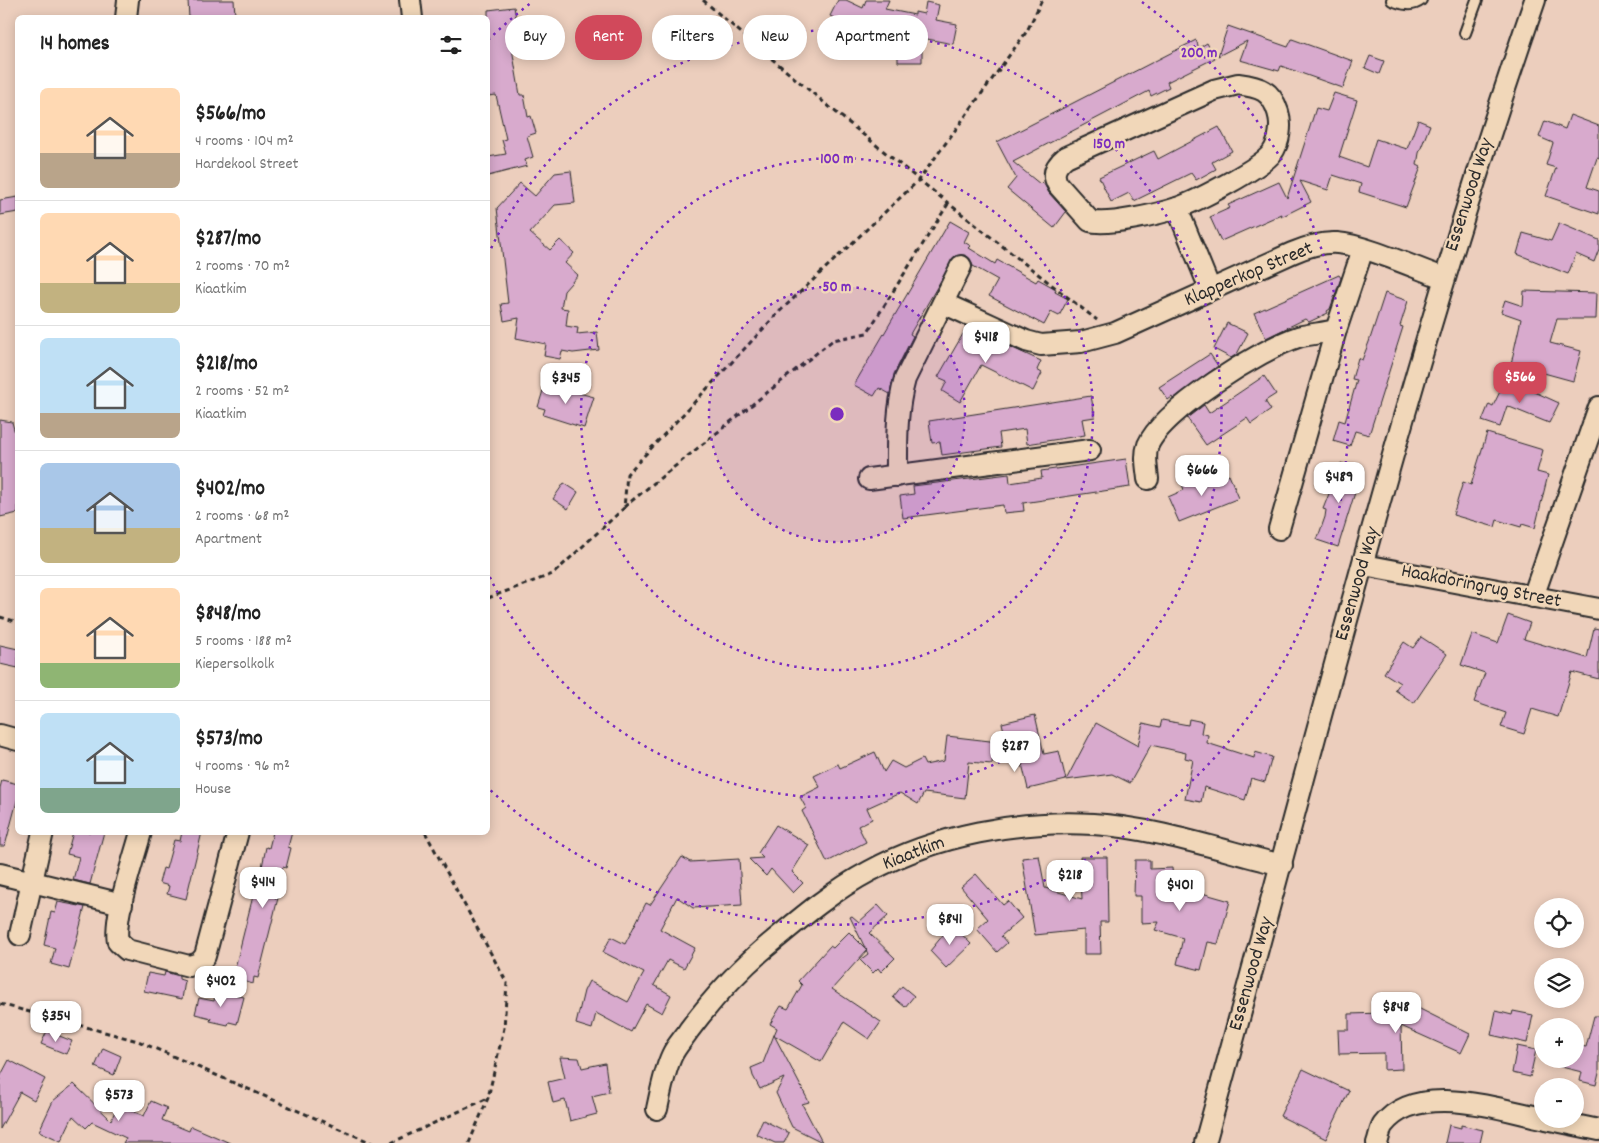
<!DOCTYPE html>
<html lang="en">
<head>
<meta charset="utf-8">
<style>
	:root { --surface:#fff; --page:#f2f2f2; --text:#222; --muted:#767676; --line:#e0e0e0; --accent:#d1495b }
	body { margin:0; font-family:Dekko,sans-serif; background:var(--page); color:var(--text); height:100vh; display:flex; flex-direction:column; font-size:19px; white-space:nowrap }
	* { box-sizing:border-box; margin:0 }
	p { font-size:16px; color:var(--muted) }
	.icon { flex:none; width:28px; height:28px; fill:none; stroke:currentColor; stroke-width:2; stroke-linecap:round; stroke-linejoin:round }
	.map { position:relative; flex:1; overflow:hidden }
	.side { position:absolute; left:15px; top:15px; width:475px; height:820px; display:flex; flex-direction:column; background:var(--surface); border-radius:8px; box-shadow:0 2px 12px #0003 }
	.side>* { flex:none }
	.guide { position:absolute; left:505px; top:15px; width:475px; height:45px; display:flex; gap:10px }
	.fabs { position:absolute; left:1534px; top:898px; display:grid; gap:10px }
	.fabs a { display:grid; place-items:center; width:50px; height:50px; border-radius:50%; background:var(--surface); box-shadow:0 2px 12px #0003; font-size:25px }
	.price { position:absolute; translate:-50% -42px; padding:0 11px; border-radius:10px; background:#fff; color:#222; font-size:16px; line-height:32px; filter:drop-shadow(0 1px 2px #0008) }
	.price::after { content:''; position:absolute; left:50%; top:30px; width:15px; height:11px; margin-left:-8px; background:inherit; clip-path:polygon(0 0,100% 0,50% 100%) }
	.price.active { background:var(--accent); color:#fff }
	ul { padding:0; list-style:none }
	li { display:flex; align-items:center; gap:15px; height:125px; padding:0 25px }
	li+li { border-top:1px solid var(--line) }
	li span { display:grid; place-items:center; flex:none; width:140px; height:100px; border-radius:8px; color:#555 }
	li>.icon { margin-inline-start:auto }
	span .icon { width:60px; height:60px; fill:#fffc; stroke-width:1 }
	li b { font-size:21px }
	h2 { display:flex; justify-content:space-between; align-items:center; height:60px; padding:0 25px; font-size:21px }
	.chip { padding:0 18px; border-radius:22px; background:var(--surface); box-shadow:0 2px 12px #0003; font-size:18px; line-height:45px }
	.chip.active { background:var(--accent); color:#fff }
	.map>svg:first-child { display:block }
</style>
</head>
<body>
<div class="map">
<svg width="1599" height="1143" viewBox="0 0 1599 1143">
	<rect width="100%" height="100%" fill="#eccebd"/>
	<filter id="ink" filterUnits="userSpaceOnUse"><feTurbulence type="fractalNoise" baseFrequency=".02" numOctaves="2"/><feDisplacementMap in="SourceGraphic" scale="10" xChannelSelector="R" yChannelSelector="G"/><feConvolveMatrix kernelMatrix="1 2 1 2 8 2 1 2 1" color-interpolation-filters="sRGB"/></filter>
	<g filter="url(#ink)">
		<!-- building -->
		<g fill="#d8aacd" stroke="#2b2b2b">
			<path d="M 188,0 L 234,0 L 235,15 L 225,15 L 225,18 L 189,18 Z"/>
			<path d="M 838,0 L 846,0 L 863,8 L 866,0 L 889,0 L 885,9 L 915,15 L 915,12 L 924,14 L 926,2 L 939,5 L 936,20 L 957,24 L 953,44 L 922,38 L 922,62 L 898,62 L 898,44 L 875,39 L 869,53 L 831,35 L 838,20 L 830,16 Z"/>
			<path d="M 514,7 L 518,29 L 509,31 L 520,95 L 524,95 L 528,117 L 531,116 L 536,133 L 527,136 L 533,157 L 525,160 L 527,166 L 488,176 L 488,157 L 506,154 L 502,140 L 506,139 L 496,95 L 488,96 L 488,10 Z"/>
			<path d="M 1228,26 L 1288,47 L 1292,39 L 1353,61 L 1343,88 L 1281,66 L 1279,71 L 1240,60 L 1247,41 L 1218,56 Z"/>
			<path d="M 1196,40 L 1199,48 L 1207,43 L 1215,58 L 1167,82 L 1169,87 L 1151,96 L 1149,91 L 1013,162 L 1040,184 L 1042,182 L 1044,184 L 1049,193 L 1066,212 L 1054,228 L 1007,189 L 1016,178 L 997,142 Z"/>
			<path d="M 1370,56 L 1384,61 L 1379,74 L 1365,68 Z"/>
			<path d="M 1334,93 L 1357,100 L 1339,157 L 1367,167 L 1376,139 L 1407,149 L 1418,120 L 1430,125 L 1419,153 L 1417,165 L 1421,167 L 1406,207 L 1359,192 L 1361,184 L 1333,175 L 1328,190 L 1300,181 L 1311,202 L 1281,217 L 1282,214 L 1221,241 L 1210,217 L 1230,208 L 1228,205 L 1279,182 L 1287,198 L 1316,108 L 1327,111 Z"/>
			<path d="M 1570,115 L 1599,126 L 1599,159 L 1597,158 L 1587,187 L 1599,191 L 1599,214 L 1546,196 L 1556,168 L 1546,165 L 1553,143 L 1539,137 L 1545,121 L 1565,129 Z"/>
			<path d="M 1219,127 L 1232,151 L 1212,162 L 1216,169 L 1196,180 L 1191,173 L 1134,201 L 1129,193 L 1111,202 L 1099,177 L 1154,151 L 1158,159 Z"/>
			<path d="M 571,171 L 575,203 L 555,205 L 530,233 L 550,250 L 560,240 L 574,253 L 565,263 L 578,275 L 564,291 L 561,308 L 568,309 L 566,326 L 578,328 L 577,334 L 597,332 L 599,350 L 573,353 L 562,351 L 560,359 L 544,356 L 546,344 L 516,338 L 519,318 L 504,321 L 501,304 L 508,303 L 497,208 L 520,183 L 535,196 L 555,173 Z"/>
			<path d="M 18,197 L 18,212 L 0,215 L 0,200 Z"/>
			<path d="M 950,221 L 969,232 L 964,242 L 971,246 L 969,248 L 995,264 L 997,260 L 1036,282 L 1038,279 L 1056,289 L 1055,292 L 1068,299 L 1059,316 L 1051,312 L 1044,325 L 989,296 L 998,280 L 973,266 L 967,256 L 955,256 L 910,334 L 913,336 L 894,374 L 890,394 L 879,388 L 874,396 L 854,385 Z"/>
			<path d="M 1559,223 L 1599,240 L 1599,249 L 1594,262 L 1576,254 L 1568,274 L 1517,254 L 1523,233 L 1551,241 Z"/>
			<path d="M 1339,275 L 1341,278 L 1330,309 L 1327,311 L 1328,313 L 1309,322 L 1305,319 L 1266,338 L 1254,313 Z"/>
			<path d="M 1524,291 L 1597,293 L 1596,319 L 1557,319 L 1550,343 L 1581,351 L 1573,381 L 1511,364 L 1521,319 L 1501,312 L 1505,300 L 1523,306 Z"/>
			<path d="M 1385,293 L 1408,301 L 1400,326 L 1403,327 L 1369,435 L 1355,431 L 1350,446 L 1333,441 L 1339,420 L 1345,422 L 1357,380 L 1352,379 L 1358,358 L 1362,360 L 1369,342 Z"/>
			<path d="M 1227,323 L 1248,333 L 1237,354 L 1231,358 L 1214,349 Z"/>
			<path d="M 967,327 L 1041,361 L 1037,370 L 1042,373 L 1033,391 L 981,365 L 960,402 L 942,391 L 947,381 L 938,377 Z"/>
			<path d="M 1210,354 L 1218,366 L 1173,399 L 1172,397 L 1168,400 L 1159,387 Z"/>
			<path d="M 1508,375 L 1517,379 L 1515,383 L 1559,403 L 1549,423 L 1507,406 L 1500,427 L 1482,421 L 1489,404 L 1493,406 Z"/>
			<path d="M 1264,376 L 1276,394 L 1265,401 L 1271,410 L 1251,424 L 1247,418 L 1206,445 L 1187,418 L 1204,405 L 1209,413 Z"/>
			<path d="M 545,384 L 594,397 L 584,428 L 543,415 L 545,409 L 538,407 Z"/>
			<path d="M 1091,396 L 1095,417 L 1082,419 L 1085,435 L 1027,444 L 1025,429 L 999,433 L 1001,447 L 942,455 L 940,442 L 932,443 L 929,421 Z"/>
			<path d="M 0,420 L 12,422 L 18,444 L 18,513 L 0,517 Z"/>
			<path d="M 1487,433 L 1543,450 L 1537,472 L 1548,475 L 1535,528 L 1522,524 L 1521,527 L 1497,520 L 1495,527 L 1453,515 L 1463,482 L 1471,485 Z"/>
			<path d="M 1126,459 L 1130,487 L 1023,503 L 1024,511 L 1004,513 L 1003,505 L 903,518 L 900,496 L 914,494 L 913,486 L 1009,474 L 1010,483 L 1042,478 L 1041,471 Z"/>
			<path d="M 1341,463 L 1362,470 L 1338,547 L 1317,540 L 1325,517 L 1326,510 L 1323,509 Z"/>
			<path d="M 1202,475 L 1206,484 L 1229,475 L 1239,498 L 1179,522 L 1168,497 L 1184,490 L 1182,484 Z"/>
			<path d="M 564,483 L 578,492 L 568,509 L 553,499 Z"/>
			<path d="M 1508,615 L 1530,623 L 1524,639 L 1587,658 L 1594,628 L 1599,629 L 1599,679 L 1572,672 L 1558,717 L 1532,709 L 1524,734 L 1501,727 L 1506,713 L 1474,702 L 1485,673 L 1461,665 L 1472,634 L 1498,643 Z"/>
			<path d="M 1421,637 L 1447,654 L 1414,703 L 1395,690 L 1400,683 L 1384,673 L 1404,642 L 1413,648 Z"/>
			<path d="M 0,645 L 18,649 L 18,668 L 0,664 Z"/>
			<path d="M 1035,715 L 1044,754 L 1059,751 L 1066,780 L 1096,723 L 1138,746 L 1143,723 L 1160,727 L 1162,720 L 1188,725 L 1189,719 L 1203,722 L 1201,733 L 1208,735 L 1207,743 L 1254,758 L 1255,752 L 1272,757 L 1265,782 L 1251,778 L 1245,800 L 1204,787 L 1201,802 L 1185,799 L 1193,760 L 1185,758 L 1186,753 L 1151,745 L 1130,783 L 1112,774 L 1066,780 L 1028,789 L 1019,751 L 993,757 L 992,764 L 969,762 L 965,798 L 924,793 L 918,804 L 900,793 L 867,808 L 872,819 L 858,826 L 866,842 L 827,862 L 802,811 L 806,808 L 800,797 L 820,787 L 814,776 L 838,764 L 840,768 L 875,752 L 884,772 L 891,761 L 904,768 L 922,759 L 925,765 L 944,761 L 947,736 L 1007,743 L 1002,723 Z"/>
			<path d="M 2,780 L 18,784 L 18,797 L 5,846 L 0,846 L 0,788 Z"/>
			<path d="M 776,825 L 809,845 L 792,872 L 803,883 L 793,893 L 771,869 L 766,876 L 749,859 L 763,858 L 758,853 Z"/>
			<path d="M 73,832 L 104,832 L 90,884 L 73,880 L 79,857 L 67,854 Z"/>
			<path d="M 182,832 L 202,832 L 186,899 L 167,894 L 169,886 L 159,883 L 163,868 L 166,869 L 174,840 L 180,841 Z"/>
			<path d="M 273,832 L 292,832 L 288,847 L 291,848 L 286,868 L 283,867 L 275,898 L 278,898 L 258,978 L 254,977 L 253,984 L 236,979 L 239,969 L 235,968 L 254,892 L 257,892 L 266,847 L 269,848 Z"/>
			<path d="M 1039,856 L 1045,888 L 1082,899 L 1080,857 L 1107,857 L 1108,922 L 1100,922 L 1101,954 L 1084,954 L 1084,930 L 1035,935 L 1022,858 Z"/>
			<path d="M 682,857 L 690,862 L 739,859 L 742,905 L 693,908 L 677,897 L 660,929 L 695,948 L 684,968 L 668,960 L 654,985 L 671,995 L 662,1013 L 646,1004 L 631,1032 L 596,1013 L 592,1029 L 576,1024 L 584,991 L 589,981 L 628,1002 L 644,973 L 603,952 L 611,937 L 625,944 L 646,903 L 650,905 Z"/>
			<path d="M 1135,860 L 1150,860 L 1150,869 L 1172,868 L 1173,881 L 1177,881 L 1177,886 L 1230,901 L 1218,944 L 1208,942 L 1201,970 L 1177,964 L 1183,938 L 1155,930 L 1159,922 L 1141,923 L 1141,896 L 1134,896 Z"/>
			<path d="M 976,874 L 1003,905 L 1008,901 L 1022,918 L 1001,936 L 1007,943 L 997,952 L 977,929 L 988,919 L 961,887 Z"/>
			<path d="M 58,902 L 85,907 L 69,969 L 51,964 L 55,948 L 44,945 L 51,912 L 55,913 Z"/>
			<path d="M 878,905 L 888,916 L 869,933 L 895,958 L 881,972 L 878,968 L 873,973 L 860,960 L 868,954 L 850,917 L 852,916 L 859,922 Z"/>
			<path d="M 952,924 L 971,944 L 946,968 L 930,951 Z"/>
			<path d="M 849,932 L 867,950 L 832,989 L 881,1022 L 869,1039 L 844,1022 L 821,1062 L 774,1035 L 777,1028 L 770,1024 L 781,1006 L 788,1009 L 802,985 L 798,981 L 830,946 L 833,948 Z"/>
			<path d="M 165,972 L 179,976 L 179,979 L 185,981 L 182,999 L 144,991 L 148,973 L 164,976 Z"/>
			<path d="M 902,986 L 914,996 L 905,1007 L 893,997 Z"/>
			<path d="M 216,990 L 244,997 L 237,1024 L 229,1022 L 228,1025 L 210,1021 L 211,1018 L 195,1014 L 199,998 L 214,1001 Z"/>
			<path d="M 1418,1008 L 1470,1034 L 1461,1053 L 1401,1026 L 1402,1069 L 1384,1070 L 1384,1053 L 1339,1054 L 1338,1030 L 1349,1030 L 1349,1014 L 1416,1012 Z"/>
			<path d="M 1496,1011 L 1512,1015 L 1513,1011 L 1533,1015 L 1527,1043 L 1491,1035 Z"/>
			<path d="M 1594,1016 L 1599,1016 L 1599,1072 L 1596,1085 L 1580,1081 L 1582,1072 L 1549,1064 L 1549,1059 L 1575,1059 L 1575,1045 L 1586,1047 Z"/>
			<path d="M 47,1031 L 72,1041 L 66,1054 L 41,1044 Z"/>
			<path d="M 774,1035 L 809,1102 L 802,1104 L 822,1142 L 792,1127 L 776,1093 L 784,1078 L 760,1089 L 753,1076 L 751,1068 L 763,1063 Z"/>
			<path d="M 1517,1046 L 1536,1050 L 1530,1077 L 1512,1073 Z"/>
			<path d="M 103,1048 L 121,1056 L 114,1075 L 95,1067 Z"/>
			<path d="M 560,1057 L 579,1058 L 582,1068 L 605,1063 L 609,1092 L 592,1096 L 597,1114 L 570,1121 L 565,1100 L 553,1103 L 548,1082 L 565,1078 Z"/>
			<path d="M 9,1060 L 45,1079 L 34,1100 L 20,1092 L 0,1129 L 0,1077 Z"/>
			<path d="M 1303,1069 L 1349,1091 L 1326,1139 L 1280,1116 Z"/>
			<path d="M 74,1084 L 111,1120 L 118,1105 L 144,1116 L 151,1101 L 167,1108 L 162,1120 L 189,1131 L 191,1126 L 230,1143 L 123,1143 L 126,1138 L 92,1122 L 86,1128 L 73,1116 L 61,1141 L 39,1131 L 53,1101 Z"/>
			<path d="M 763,1120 L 789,1133 L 784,1143 L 775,1143 L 756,1134 Z"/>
			<path d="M 1449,1125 L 1461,1128 L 1461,1125 L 1483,1130 L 1480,1143 L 1445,1143 Z"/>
		</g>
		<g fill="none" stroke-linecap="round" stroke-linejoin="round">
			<!-- service casing -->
			<g stroke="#2b2b2b" stroke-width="14">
				<g id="service">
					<path d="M 1392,0 C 1402,4 1412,7 1421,0"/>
					<path d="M 1465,33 L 1477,0"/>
				</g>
			</g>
			<!-- minor casing -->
			<g stroke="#2b2b2b" stroke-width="24">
				<g id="minor">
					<path d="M 410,0 L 412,18"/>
					<path d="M 126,18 L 128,0"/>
					<path d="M 1238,84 C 1260,87 1271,90 1278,112 C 1282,124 1280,142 1272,153 C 1261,168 1197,201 1177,208 C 1159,214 1107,226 1090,221 L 1058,185 C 1051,173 1056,165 1066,157 L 1214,90 Z"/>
					<path d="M 1177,208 L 1210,289"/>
					<path d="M 943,303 L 1026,341 L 1041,345 L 1081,342 L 1115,333 L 1292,253 C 1306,247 1322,242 1337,243 C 1365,245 1415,268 1444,278"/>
					<path d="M 897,476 C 897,442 896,411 905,379 L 961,266"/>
					<path d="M 869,479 L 1090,450"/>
					<path d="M 1148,479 C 1147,468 1144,456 1148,445 C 1163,410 1261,349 1298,337 C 1310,334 1324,333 1336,330"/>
					<path d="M 1279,529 L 1336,330 L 1363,249"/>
					<path d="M 1364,565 L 1599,609"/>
					<path d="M 1533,597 L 1599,407"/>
					<path d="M 0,735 L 18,740"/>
					<path d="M 141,832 C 134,859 113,917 118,942 L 127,950 L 189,966 L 199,963 L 205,956 L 238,832"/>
					<path d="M 0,874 L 122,904"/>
					<path d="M 20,935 L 43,832"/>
					<path d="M 657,1109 C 661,1091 664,1072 672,1055 C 676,1046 684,1038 689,1030 C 713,998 741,967 772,942 C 803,916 834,890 870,871 C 937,835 1017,820 1093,824 C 1152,827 1224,851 1282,865"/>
					<path d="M 1546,1119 L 1599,1130"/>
					<path d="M 1205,1143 C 1311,761 1405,375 1535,0"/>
					<path d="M 1377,1143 C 1379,1138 1380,1129 1383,1125 C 1416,1081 1498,1109 1542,1118"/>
				</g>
			</g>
			<!-- path -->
			<g stroke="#2b2b2b" stroke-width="3" stroke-dasharray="5 4" stroke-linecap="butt">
				<path d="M 703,0 C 831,111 963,216 1097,320"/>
				<path d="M 624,507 L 833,340 L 867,333 L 948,204"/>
				<path d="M 488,598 L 553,574 L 624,508 L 627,474 L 778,313 L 919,180 L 1027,31 L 1042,0"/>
				<path d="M 0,617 L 18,622"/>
				<path d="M 425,832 L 507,983 L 504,1028 L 488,1098 L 469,1143"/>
				<path d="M 0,1004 L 138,1041 L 372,1143"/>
				<path d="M 391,1143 L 488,1098"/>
			</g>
			<!-- service -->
			<use href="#service" stroke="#f1d7b9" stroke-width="10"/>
			<!-- minor -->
			<use href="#minor" stroke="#f1d7b9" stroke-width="20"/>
		</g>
	</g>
	<!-- distance rings -->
	<circle cx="837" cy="414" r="128" fill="#7b2cbf" fill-opacity=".12"/>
	<g fill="none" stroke="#7b2cbf" stroke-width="2.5" stroke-dasharray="2.5 5">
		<circle cx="837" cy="414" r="128"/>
		<circle cx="837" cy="414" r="256"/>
		<path d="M488 255A384 384 0 1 1 488 573"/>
		<path d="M488 40A512 512 0 0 1 532 2M1142 2A512 512 0 1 1 488 788"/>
	</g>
	<g text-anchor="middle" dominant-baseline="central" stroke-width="4.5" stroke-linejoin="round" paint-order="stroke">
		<!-- street labels -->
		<g font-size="20" fill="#2b2b2b" stroke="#f1d7b9">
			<text transform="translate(1470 195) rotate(-72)">Essenwood Way</text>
			<text transform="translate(1249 275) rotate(-23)">Klapperkop Street</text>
			<text transform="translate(1358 584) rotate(-74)">Essenwood Way</text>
			<text transform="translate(1481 587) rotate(11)">Haakdoringrug Street</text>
			<text transform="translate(914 854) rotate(-21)">Kiaatkim</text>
			<text transform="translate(1252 974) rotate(-74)">Essenwood Way</text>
		</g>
	</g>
	<circle cx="837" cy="414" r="8" fill="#7b2cbf" stroke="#f1d7b9" stroke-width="2.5"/>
	<g font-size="15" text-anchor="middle" font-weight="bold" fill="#7b2cbf" stroke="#f1d7b9" stroke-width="4.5" stroke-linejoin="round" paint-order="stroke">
		<text x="1199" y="57">200 m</text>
		<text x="1109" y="148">150 m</text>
		<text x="837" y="163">100 m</text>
		<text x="837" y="291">50 m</text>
	</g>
</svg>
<div class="fabs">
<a><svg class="icon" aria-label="locate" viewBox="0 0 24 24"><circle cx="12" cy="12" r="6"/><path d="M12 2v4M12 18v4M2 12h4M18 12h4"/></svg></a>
<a><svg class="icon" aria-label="layers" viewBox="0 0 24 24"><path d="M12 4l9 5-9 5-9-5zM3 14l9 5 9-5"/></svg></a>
<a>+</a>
<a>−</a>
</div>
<b class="price" style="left:986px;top:364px">$418</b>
<b class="price active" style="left:1520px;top:404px">$566</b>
<b class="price" style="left:566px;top:405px">$345</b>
<b class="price" style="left:1202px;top:497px">$666</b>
<b class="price" style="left:1339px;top:504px">$489</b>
<b class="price" style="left:1015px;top:773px">$287</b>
<b class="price" style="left:1070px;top:902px">$218</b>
<b class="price" style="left:263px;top:909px">$414</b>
<b class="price" style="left:1180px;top:912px">$401</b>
<b class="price" style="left:950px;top:946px">$841</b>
<b class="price" style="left:221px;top:1008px">$402</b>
<b class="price" style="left:1396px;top:1034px">$848</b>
<b class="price" style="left:56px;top:1043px">$354</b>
<b class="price" style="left:119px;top:1122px">$573</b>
<div class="guide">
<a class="chip">Buy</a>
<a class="chip active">Rent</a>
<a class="chip">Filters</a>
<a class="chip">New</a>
<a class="chip">Apartment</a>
</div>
<section class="side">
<h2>14 homes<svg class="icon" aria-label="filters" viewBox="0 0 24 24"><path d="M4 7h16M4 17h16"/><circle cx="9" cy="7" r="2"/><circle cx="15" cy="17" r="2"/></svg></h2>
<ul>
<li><span style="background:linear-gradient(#ffd9b3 65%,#b9a48a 0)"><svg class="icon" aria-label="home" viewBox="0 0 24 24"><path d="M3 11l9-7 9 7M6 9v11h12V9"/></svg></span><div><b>$566/mo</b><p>4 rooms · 104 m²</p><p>Hardekool Street</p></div></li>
<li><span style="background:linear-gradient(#ffd9b3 70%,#c2b280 0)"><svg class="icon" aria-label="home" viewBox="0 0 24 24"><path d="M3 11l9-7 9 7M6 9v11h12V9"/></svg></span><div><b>$287/mo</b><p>2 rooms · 70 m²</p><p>Kiaatkim</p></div></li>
<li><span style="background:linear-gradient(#bfe0f5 75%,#b9a48a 0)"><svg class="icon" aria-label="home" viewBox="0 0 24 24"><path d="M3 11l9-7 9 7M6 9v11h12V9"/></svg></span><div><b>$218/mo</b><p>2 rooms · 52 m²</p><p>Kiaatkim</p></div></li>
<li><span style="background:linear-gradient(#a9c7e8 65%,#c2b280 0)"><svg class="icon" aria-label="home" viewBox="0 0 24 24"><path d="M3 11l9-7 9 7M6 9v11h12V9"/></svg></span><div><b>$402/mo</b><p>2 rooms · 68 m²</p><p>Apartment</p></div></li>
<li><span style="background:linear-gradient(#ffd9b3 75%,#8fb573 0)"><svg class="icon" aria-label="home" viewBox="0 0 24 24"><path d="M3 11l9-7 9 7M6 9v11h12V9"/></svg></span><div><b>$848/mo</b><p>5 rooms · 188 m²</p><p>Kiepersolkolk</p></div></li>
<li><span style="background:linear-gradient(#bfe0f5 75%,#7fa58c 0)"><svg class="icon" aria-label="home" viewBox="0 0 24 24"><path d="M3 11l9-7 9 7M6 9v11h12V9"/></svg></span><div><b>$573/mo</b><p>4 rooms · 96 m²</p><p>House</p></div></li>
</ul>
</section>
</div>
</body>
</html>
